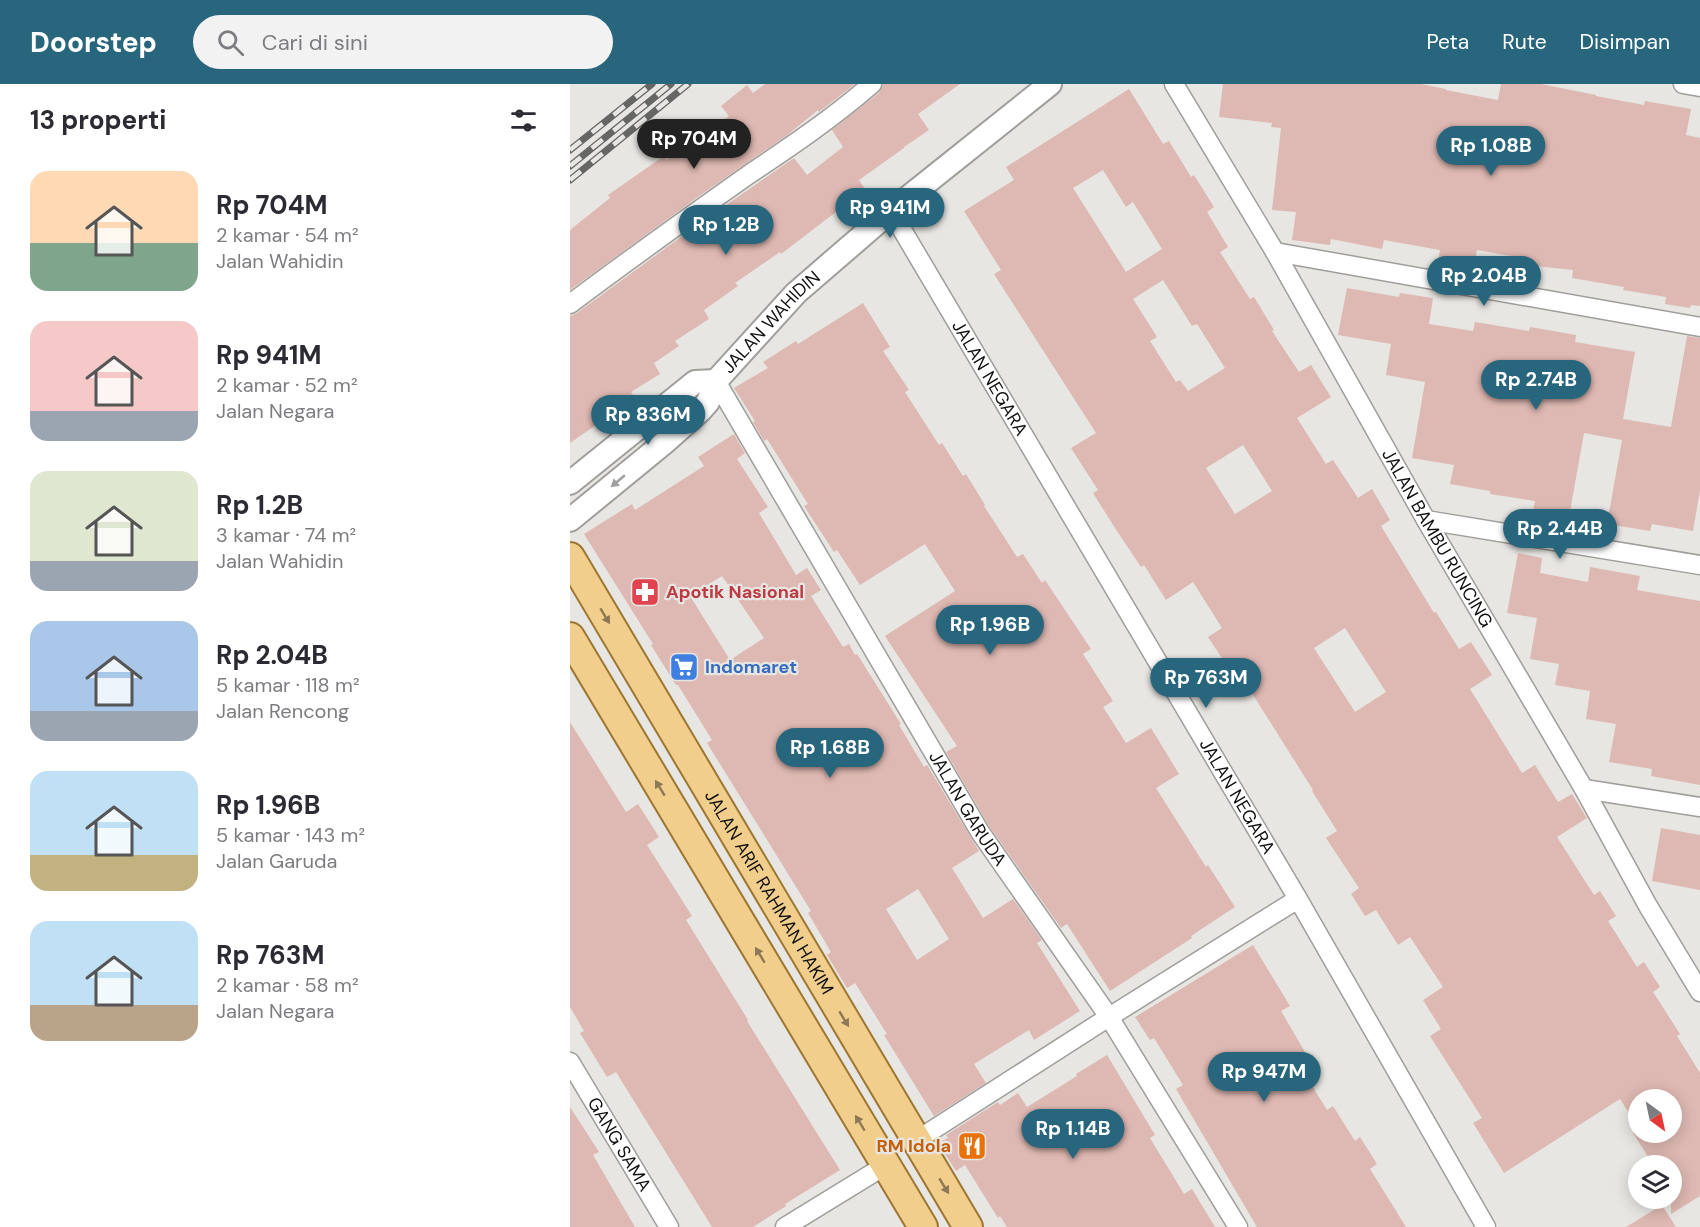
<!DOCTYPE html>
<html lang="id">
<head>
<meta charset="utf-8">
<style>
	:root { --surface:#fff; --page:#f2f2f3; --text:#2b2b33; --muted:#7c7c81; --accent:#28667d }
	body { margin:0; font-family:"DM Sans",sans-serif; background:var(--page); color:var(--text); height:100vh; display:flex; flex-direction:column; font-size:22px; white-space:nowrap }
	* { box-sizing:border-box; margin:0 }
	p { font-size:20px; color:var(--muted) }
	.icon { flex:none; width:33px; height:33px; fill:none; stroke:currentColor; stroke-width:2; stroke-linecap:round; stroke-linejoin:round }
	.map { position:relative; flex:1; overflow:hidden }
	.side { display:flex; flex-direction:column; background:var(--surface); width:570px }
	.side>* { flex:none }
	.needle { width:39px; rotate:147deg }
	.controls { position:absolute; left:1058px; top:1005px; display:grid; gap:12px }
	.controls a { display:grid; place-items:center; width:54px; height:54px; border-radius:50%; background:var(--surface); box-shadow:0 3px 15px #0003; font-size:30px }
	.price { position:absolute; translate:-50% -51px; padding:0 14px; border-radius:21px; background:var(--accent); color:#fff; font-size:20px; line-height:39px; filter:drop-shadow(0 2px 3px #0008) }
	.price::after { content:''; position:absolute; left:50%; top:36px; width:18px; height:14px; margin-left:-9px; background:inherit; clip-path:polygon(0 0,100% 0,50% 100%) }
	.price.selected { background:#222; color:#fff }
	ul { padding:0; list-style:none }
	li { display:flex; align-items:center; gap:18px; height:150px; padding:0 30px }
	li span { display:grid; place-items:center; flex:none; width:168px; height:120px; border-radius:18px; color:#555 }
	li>.icon { margin-inline-start:auto }
	span .icon { width:72px; height:72px; fill:#fffc; stroke-width:1 }
	li b { font-size:26px }
	h2 { display:flex; justify-content:space-between; align-items:center; height:72px; padding:0 30px; font-size:26px }
	header { display:flex; align-items:center; gap:36px; box-sizing:border-box; height:84px; padding:0 30px; background:var(--accent); color:#fff }
	header strong { font-size:28px }
	nav { display:flex; gap:33px; margin-inline-start:auto; font-size:21px }
	.search { width:420px; height:54px; background:var(--page); display:flex; align-items:center; gap:15px; box-sizing:border-box; padding:0 21px; border-radius:33px; color:var(--muted); font-size:22px }
	main { display:flex; flex:1; min-height:0 }
	.map>svg:first-child { display:block }
</style>
</head>
<body>
<header>
<strong>Doorstep</strong>
<div class="search"><svg class="icon" aria-label="search" viewBox="0 0 24 24"><circle cx="10" cy="10" r="6"/><path d="M15 15l6 6"/></svg>Cari di sini</div>
<nav><a>Peta</a><a>Rute</a><a>Disimpan</a></nav>
</header>
<main>
<section class="side">
<h2>13 properti<svg class="icon" aria-label="filters" viewBox="0 0 24 24"><path d="M4 7h16M4 17h16"/><circle cx="9" cy="7" r="2"/><circle cx="15" cy="17" r="2"/></svg></h2>
<ul>
<li><span style="background:linear-gradient(#ffd9b3 60%,#7fa58c 0)"><svg class="icon" aria-label="home" viewBox="0 0 24 24"><path d="M3 11l9-7 9 7M6 9v11h12V9"/></svg></span><div><b>Rp 704M</b><p>2 kamar · 54 m²</p><p>Jalan Wahidin</p></div></li>
<li><span style="background:linear-gradient(#f6c9c9 75%,#9aa5b1 0)"><svg class="icon" aria-label="home" viewBox="0 0 24 24"><path d="M3 11l9-7 9 7M6 9v11h12V9"/></svg></span><div><b>Rp 941M</b><p>2 kamar · 52 m²</p><p>Jalan Negara</p></div></li>
<li><span style="background:linear-gradient(#dfe7d0 75%,#9aa5b1 0)"><svg class="icon" aria-label="home" viewBox="0 0 24 24"><path d="M3 11l9-7 9 7M6 9v11h12V9"/></svg></span><div><b>Rp 1.2B</b><p>3 kamar · 74 m²</p><p>Jalan Wahidin</p></div></li>
<li><span style="background:linear-gradient(#a9c7e8 75%,#9aa5b1 0)"><svg class="icon" aria-label="home" viewBox="0 0 24 24"><path d="M3 11l9-7 9 7M6 9v11h12V9"/></svg></span><div><b>Rp 2.04B</b><p>5 kamar · 118 m²</p><p>Jalan Rencong</p></div></li>
<li><span style="background:linear-gradient(#bfe0f5 70%,#c2b280 0)"><svg class="icon" aria-label="home" viewBox="0 0 24 24"><path d="M3 11l9-7 9 7M6 9v11h12V9"/></svg></span><div><b>Rp 1.96B</b><p>5 kamar · 143 m²</p><p>Jalan Garuda</p></div></li>
<li><span style="background:linear-gradient(#bfe0f5 70%,#b9a48a 0)"><svg class="icon" aria-label="home" viewBox="0 0 24 24"><path d="M3 11l9-7 9 7M6 9v11h12V9"/></svg></span><div><b>Rp 763M</b><p>2 kamar · 58 m²</p><p>Jalan Negara</p></div></li>
</ul>
</section>
<div class="map">
<svg width="1130" height="1143" viewBox="0 0 1130 1143">
	<rect width="100%" height="100%" fill="#e7e6e2"/>
	<!-- building -->
	<g fill="#deb8b2" fill-rule="evenodd">
		<path d="M 195,0 L 285,0 L 249,28 L 248,26 L 216,52 L 129,112 L 0,206 L 0,146 L 40,114 L 38,111 L 94,72 L 96,76 L 126,52 L 128,55 L 159,32 L 151,22 L 177,1 L 183,9 Z"/>
		<path d="M 313,0 L 390,0 L 348,30 L 359,46 L 334,63 L 334,64 L 289,96 L 295,105 L 266,128 L 211,170 L 210,168 L 165,199 L 168,202 L 134,226 L 139,235 L 105,257 L 109,262 L 84,279 L 90,290 L 61,308 L 65,314 L 0,359 L 0,232 L 7,229 L 119,147 L 224,74 L 237,91 L 273,63 L 262,46 L 309,9 Z"/>
		<path d="M 653,0 L 851,0 L 876,5 L 876,6 L 928,16 L 931,0 L 971,0 L 1026,11 L 1026,12 L 1074,21 L 1075,17 L 1121,25 L 1116,51 L 1130,54 L 1130,222 L 1121,221 L 1120,224 L 1095,220 L 1096,213 L 1053,206 L 1054,203 L 1002,194 L 1003,186 L 957,181 L 958,175 L 907,166 L 903,187 L 867,182 L 870,166 L 814,156 L 812,165 L 761,155 L 760,161 L 722,156 L 726,128 L 702,126 L 711,44 L 701,43 L 702,39 L 649,33 Z"/>
		<path d="M 559,5 L 593,60 L 599,57 L 621,93 L 624,91 L 644,123 L 637,128 L 658,163 L 650,168 L 680,215 L 684,213 L 704,246 L 702,247 L 729,288 L 741,281 L 761,313 L 727,334 L 756,380 L 763,376 L 788,414 L 802,405 L 820,436 L 811,442 L 864,529 L 866,528 L 889,565 L 901,558 L 922,591 L 900,605 L 952,689 L 965,681 L 988,718 L 1002,710 L 1017,734 L 987,753 L 1024,811 L 1030,807 L 1046,832 L 1038,837 L 1067,883 L 1074,878 L 1090,903 L 1083,908 L 1110,950 L 1107,952 L 1130,989 L 1130,1112 L 1101,1130 L 1101,1082 L 1084,1082 L 1063,1049 L 1068,1046 L 1068,1048 L 1101,1048 L 1101,1016 L 1068,1016 L 1068,1043 L 1050,1015 L 934,1089 L 903,1039 L 912,1034 L 860,952 L 871,945 L 853,916 L 873,903 L 840,853 L 828,861 L 806,826 L 795,832 L 781,810 L 789,804 L 756,754 L 767,747 L 742,707 L 743,706 L 663,579 L 657,582 L 638,553 L 652,544 L 623,498 L 596,516 L 574,481 L 571,483 L 545,444 L 523,409 L 528,406 L 501,364 L 526,349 L 424,190 L 431,186 L 394,127 L 444,96 L 436,83 ZM 533,86 L 556,123 L 563,118 L 592,165 L 556,188 L 503,104 ZM 593,196 L 622,242 L 627,240 L 655,284 L 618,307 L 610,296 L 606,298 L 580,257 L 587,253 L 563,215 ZM 673,361 L 702,407 L 665,430 L 636,384 ZM 775,544 L 816,608 L 785,628 L 744,564 Z"/>
		<path d="M 777,204 L 829,213 L 830,209 L 863,214 L 859,240 L 903,247 L 905,238 L 959,247 L 960,243 L 1006,251 L 1005,258 L 1065,268 L 1053,335 L 1101,343 L 1117,252 L 1130,254 L 1130,406 L 1123,447 L 1082,440 L 1080,447 L 1037,440 L 1052,356 L 1014,349 L 999,433 L 963,427 L 965,417 L 920,410 L 920,407 L 880,400 L 884,381 L 842,374 L 855,298 L 816,291 L 821,260 L 768,251 Z"/>
		<path d="M 293,219 L 320,263 L 313,267 L 339,306 L 335,308 L 369,361 L 372,359 L 393,392 L 396,390 L 415,421 L 414,422 L 447,473 L 453,470 L 472,499 L 475,496 L 521,565 L 513,570 L 543,617 L 533,623 L 556,659 L 581,644 L 609,690 L 586,704 L 636,783 L 638,781 L 665,823 L 621,852 L 622,854 L 540,907 L 497,840 L 491,844 L 419,742 L 376,668 L 387,662 L 315,552 L 385,507 L 355,460 L 290,501 L 267,466 L 264,468 L 234,422 L 238,420 L 197,355 L 194,357 L 183,338 L 185,337 L 164,304 L 198,284 L 193,278 L 226,257 L 228,260 Z"/>
		<path d="M 164,350 L 175,369 L 167,375 L 198,423 L 189,429 L 226,491 L 237,484 L 251,506 L 241,512 L 273,563 L 279,560 L 285,571 L 287,570 L 331,640 L 329,641 L 354,683 L 357,681 L 409,767 L 382,784 L 413,834 L 443,815 L 472,856 L 467,859 L 510,927 L 464,956 L 459,946 L 404,980 L 416,999 L 364,1032 L 314,951 L 317,950 L 285,899 L 277,904 L 257,871 L 261,868 L 238,829 L 241,827 L 137,659 L 142,656 L 108,601 L 106,601 L 81,561 L 83,560 L 14,450 L 62,420 L 65,426 L 134,382 L 128,373 ZM 152,492 L 194,554 L 160,576 L 120,512 ZM 348,805 L 379,855 L 347,876 L 316,825 Z"/>
		<path d="M 948,469 L 972,474 L 970,489 L 1018,498 L 1020,483 L 1070,492 L 1067,506 L 1130,517 L 1130,701 L 1081,692 L 1082,685 L 1039,678 L 1046,640 L 1016,635 L 1020,607 L 985,601 L 989,580 L 960,575 L 967,534 L 937,529 Z"/>
		<path d="M 0,638 L 56,728 L 68,720 L 89,753 L 77,761 L 122,832 L 116,836 L 178,936 L 177,937 L 270,1086 L 215,1120 L 216,1122 L 183,1143 L 142,1143 L 46,988 L 37,993 L 10,949 L 14,947 L 0,923 Z"/>
		<path d="M 1091,744 L 1130,751 L 1130,806 L 1082,797 Z"/>
		<path d="M 683,861 L 720,922 L 711,927 L 735,968 L 725,974 L 757,1026 L 763,1022 L 785,1057 L 790,1053 L 807,1080 L 800,1085 L 836,1143 L 687,1143 L 606,1005 L 613,1001 L 584,954 L 580,956 L 565,933 Z"/>
		<path d="M 537,971 L 585,1051 L 580,1054 L 614,1110 L 622,1105 L 645,1143 L 437,1143 L 430,1132 L 428,1134 L 395,1081 L 386,1087 L 368,1059 L 378,1054 L 376,1051 L 428,1018 L 430,1021 L 448,1009 L 457,1023 L 507,992 L 506,990 Z"/>
		<path d="M 0,1023 L 29,1068 L 23,1071 L 65,1143 L 0,1143 Z"/>
		<path d="M 1092,1121 L 1106,1143 L 1056,1143 Z"/>
	</g>
	<g fill="none" stroke-linecap="round" stroke-linejoin="round">
		<!-- minor casing -->
		<g stroke="#9f9e9b" stroke-width="21">
			<g id="minor">
				<path id="s1" d="M 604,0 L 705,168 L 856,436 L 1014,705 L 1078,822 L 1130,908"/>
				<path d="M 1113,0 L 1130,3"/>
				<path id="s2" d="M 321,127 L 728,815 L 916,1143"/>
				<path d="M 705,168 L 1130,243"/>
				<path d="M 0,220 C 60,175 120,132 181,89 C 223,61 264,33 302,0"/>
				<path id="s3" d="M 146,297 L 410,748 L 539,933 L 668,1143"/>
				<path d="M 856,436 L 1130,481"/>
				<path d="M 1014,705 L 1130,723"/>
				<path id="s4" d="M 0,978 L 99,1143"/>
				<path d="M 347,1056 L 539,933 L 728,815"/>
				<path d="M 215,1143 L 316,1081"/>
			</g>
		</g>
		<!-- tertiary casing -->
		<g stroke="#9f9e9b" stroke-width="26">
			<g id="tertiary">
				<path d="M 0,399 L 125,298 L 146,297"/>
				<path id="s5" d="M 0,436 L 94,359 L 131,326 L 138,318 L 146,297 L 226,209 L 321,127 L 480,0"/>
			</g>
		</g>
		<!-- primary casing -->
		<g stroke="#9d762f" stroke-width="32">
			<g id="primary">
				<path id="s6" d="M 0,473 L 398,1143"/>
				<path d="M 0,553 L 353,1143"/>
			</g>
		</g>
		<!-- minor -->
		<use href="#minor" stroke="#fff" stroke-width="18"/>
		<!-- tertiary -->
		<use href="#tertiary" stroke="#fff" stroke-width="22"/>
		<!-- primary -->
		<use href="#primary" stroke="#f2ce8c" stroke-width="28"/>
		<!-- rail casing -->
		<g stroke="#666664" stroke-width="7">
			<g id="rail">
				<path d="M 0,66 L 82,0"/>
				<path d="M 0,82 L 101,0"/>
				<path d="M 0,96 L 118,0"/>
			</g>
		</g>
		<!-- rail -->
		<use href="#rail" stroke="#e7e6e2" stroke-width="4.5" stroke-dasharray="14" stroke-linecap="butt"/>
	</g>
	<!-- one-way arrows -->
	<defs><path id="oneway-solid" d="M-6-.8H1V-3.2L6.5 0L1 3.2V.8H-6Z" transform="scale(1.5)"/></defs>
	<use fill="#9f9f9f" href="#oneway-solid" transform="translate(48 397) rotate(140)"/>
	<g fill="#8c7854">
		<use href="#oneway-solid" transform="translate(35 532) rotate(59)"/>
		<use href="#oneway-solid" transform="translate(90 704) rotate(-121)"/>
		<use href="#oneway-solid" transform="translate(190 871) rotate(-121)"/>
		<use href="#oneway-solid" transform="translate(274 935) rotate(59)"/>
		<use href="#oneway-solid" transform="translate(290 1039) rotate(-121)"/>
		<use href="#oneway-solid" transform="translate(374 1102) rotate(59)"/>
	</g>
	<!-- icons -->
	<defs>
		<g id="pharmacy-square" transform="scale(1.5)"><rect x="-9" y="-9" width="18" height="18" rx="4" fill="#e0444e" stroke="#e7e6e2"/><path d="M-2-6h4v4h4v4h-4v4h-4v-4h-4v-4h4Z" fill="#fff"/></g>
		<g id="supermarket-square" transform="scale(1.5)"><rect x="-9" y="-9" width="18" height="18" rx="4" fill="#3f7fe0" stroke="#e7e6e2"/><path d="M-6-5.5h2.5l.6 2H6L4.5 2H-2.5L-4.4-4H-6ZM-1.5 3.2a1.3 1.3 0 1 0 .1 0ZM3 3.2a1.3 1.3 0 1 0 .1 0Z" fill="#fff"/></g>
		<g id="restaurant-square" transform="scale(1.5)"><rect x="-9" y="-9" width="18" height="18" rx="4" fill="#e8710a" stroke="#e7e6e2"/><path d="M-5-6h1v4h1v-4h1v4h1v-4h1v5L-1.5 .5V6h-2V.5L-5-1ZM5-6V6H3V1.5H1.5Q1.5-4 5-6Z" fill="#fff"/></g>
	</defs>
	<g fill-rule="evenodd">
		<use href="#pharmacy-square" x="75" y="508"/>
		<use href="#supermarket-square" x="114" y="583"/>
		<use href="#restaurant-square" x="402" y="1062"/>
	</g>
	<g text-anchor="middle" dominant-baseline="central" stroke-width="4.5" stroke-linejoin="round" paint-order="stroke">
		<!-- street labels -->
		<g font-size="18" fill="#10100f" stroke="#e7e6e2">
			<text stroke="none"><textPath href="#s5" startOffset="285">JALAN WAHIDIN</textPath></text>
			<text stroke="none"><textPath href="#s2" startOffset="194">JALAN NEGARA</textPath></text>
			<text stroke="none"><textPath href="#s1" startOffset="525">JALAN BAMBU RUNCING</textPath></text>
			<text stroke="none"><textPath href="#s2" startOffset="680">JALAN NEGARA</textPath></text>
			<text stroke="none"><textPath href="#s3" startOffset="496">JALAN GARUDA</textPath></text>
			<text stroke="none"><textPath href="#s6" startOffset="390">JALAN ARIF RAHMAN HAKIM</textPath></text>
			<text stroke="none"><textPath href="#s4" startOffset="96">GANG SAMA</textPath></text>
		</g>
		<!-- health labels -->
		<g font-size="18" font-weight="bold" fill="#be3a42" stroke="#e7e6e2" text-anchor="start">
			<text x="96" y="508">Apotik Nasional</text>
		</g>
		<!-- shop labels -->
		<g font-size="18" font-weight="bold" fill="#366cbe" stroke="#e7e6e2" text-anchor="start">
			<text x="135" y="583">Indomaret</text>
		</g>
		<!-- food labels -->
		<g font-size="18" font-weight="bold" fill="#c56008" stroke="#e7e6e2" text-anchor="end">
			<text x="381" y="1062">RM Idola</text>
		</g>
	</g>
</svg>
<div class="controls">
<a><svg class="needle" viewBox="-14 -14 28 28"><path d="M0-13l5 13h-10z" fill="#e53935"/><path d="M0 13l5-13h-10z" fill="#7c7c81"/></svg></a>
<a><svg class="icon" aria-label="layers" viewBox="0 0 24 24"><path d="M12 4l9 5-9 5-9-5zM3 14l9 5 9-5"/></svg></a>
</div>
<b class="price selected" style="left:124px;top:86px">Rp 704M</b>
<b class="price" style="left:921px;top:93px">Rp 1.08B</b>
<b class="price" style="left:320px;top:155px">Rp 941M</b>
<b class="price" style="left:156px;top:172px">Rp 1.2B</b>
<b class="price" style="left:914px;top:223px">Rp 2.04B</b>
<b class="price" style="left:966px;top:327px">Rp 2.74B</b>
<b class="price" style="left:78px;top:362px">Rp 836M</b>
<b class="price" style="left:990px;top:476px">Rp 2.44B</b>
<b class="price" style="left:420px;top:572px">Rp 1.96B</b>
<b class="price" style="left:636px;top:625px">Rp 763M</b>
<b class="price" style="left:260px;top:695px">Rp 1.68B</b>
<b class="price" style="left:694px;top:1019px">Rp 947M</b>
<b class="price" style="left:503px;top:1076px">Rp 1.14B</b>
</div>
</main>
</body>
</html>
